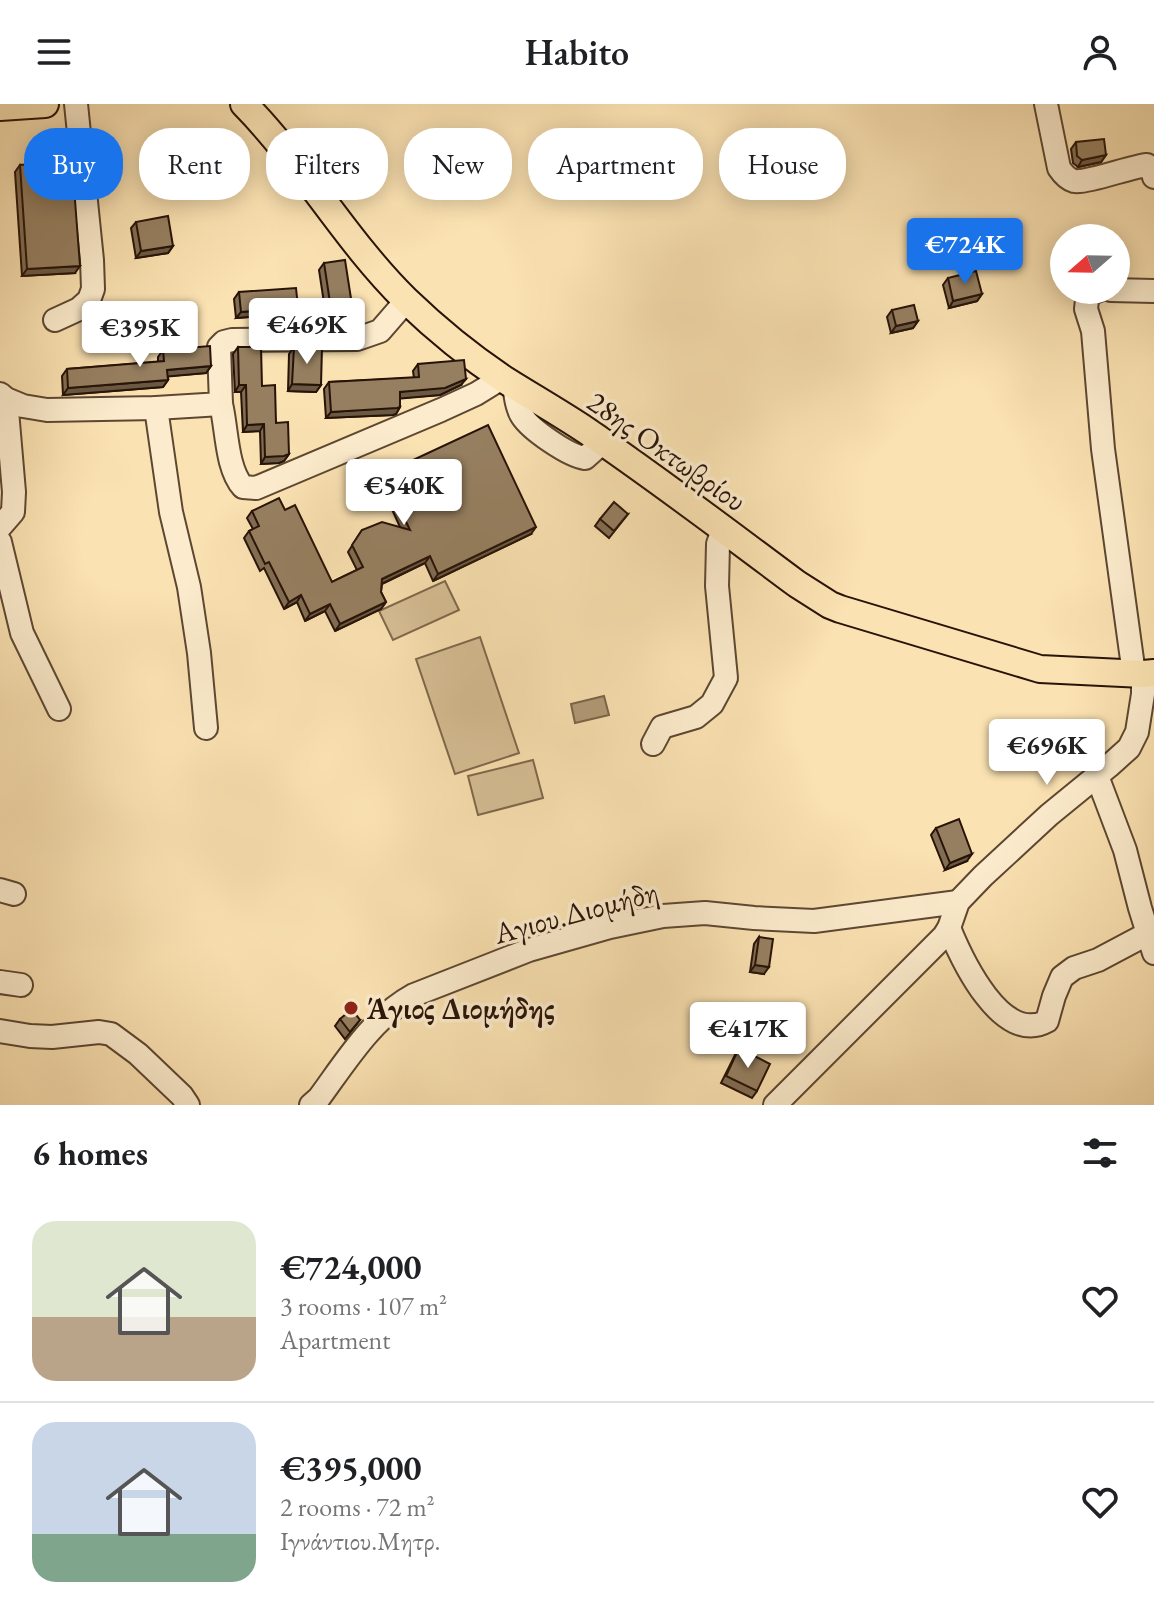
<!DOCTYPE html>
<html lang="en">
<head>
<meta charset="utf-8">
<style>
	:root { --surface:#fff; --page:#f2f2f2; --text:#202124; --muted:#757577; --line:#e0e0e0; --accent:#1a73e8 }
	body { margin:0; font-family:"EB Garamond",serif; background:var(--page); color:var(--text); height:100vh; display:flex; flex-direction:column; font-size:30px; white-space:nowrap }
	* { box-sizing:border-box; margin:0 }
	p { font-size:26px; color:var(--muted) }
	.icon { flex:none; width:44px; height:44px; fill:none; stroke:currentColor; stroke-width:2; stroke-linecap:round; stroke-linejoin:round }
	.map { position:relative; height:1001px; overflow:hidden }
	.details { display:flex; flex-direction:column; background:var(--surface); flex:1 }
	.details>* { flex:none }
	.hud { position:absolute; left:24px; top:24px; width:1106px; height:72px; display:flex; gap:16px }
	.needle { width:52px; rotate:250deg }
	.controls { position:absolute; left:1050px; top:120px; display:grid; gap:16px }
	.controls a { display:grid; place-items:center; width:80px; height:80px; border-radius:50%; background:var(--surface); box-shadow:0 4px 20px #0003; font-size:40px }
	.price { position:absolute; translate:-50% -68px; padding:0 18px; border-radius:8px; background:#fff; color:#222; font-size:26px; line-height:52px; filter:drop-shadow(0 2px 4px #0008) }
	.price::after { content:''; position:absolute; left:50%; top:48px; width:24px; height:18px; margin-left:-12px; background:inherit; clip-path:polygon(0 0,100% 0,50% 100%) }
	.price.active { background:var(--accent); color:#fff }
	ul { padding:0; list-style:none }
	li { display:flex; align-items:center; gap:24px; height:200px; padding:0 32px }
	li+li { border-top:2px solid var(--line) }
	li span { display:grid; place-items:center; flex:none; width:224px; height:160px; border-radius:24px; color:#555 }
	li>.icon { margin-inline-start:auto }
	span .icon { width:96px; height:96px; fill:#fffc; stroke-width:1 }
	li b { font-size:34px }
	h2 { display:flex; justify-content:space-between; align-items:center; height:96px; padding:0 32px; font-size:34px }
	.pill { padding:0 28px; border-radius:32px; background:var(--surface); box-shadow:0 4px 20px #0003; font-size:28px; line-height:72px }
	.pill.active { background:var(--accent); color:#fff }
	header { display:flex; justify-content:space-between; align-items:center; height:104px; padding:0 32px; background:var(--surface); font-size:36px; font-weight:600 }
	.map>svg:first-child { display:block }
</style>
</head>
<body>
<header><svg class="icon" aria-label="menu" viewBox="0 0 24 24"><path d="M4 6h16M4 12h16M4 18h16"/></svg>Habito<svg class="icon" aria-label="person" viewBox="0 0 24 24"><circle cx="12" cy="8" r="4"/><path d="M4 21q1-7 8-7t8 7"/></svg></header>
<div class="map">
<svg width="1154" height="1001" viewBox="0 0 1154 1001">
	<rect width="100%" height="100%" fill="#fbe2b2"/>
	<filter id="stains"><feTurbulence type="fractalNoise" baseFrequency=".0025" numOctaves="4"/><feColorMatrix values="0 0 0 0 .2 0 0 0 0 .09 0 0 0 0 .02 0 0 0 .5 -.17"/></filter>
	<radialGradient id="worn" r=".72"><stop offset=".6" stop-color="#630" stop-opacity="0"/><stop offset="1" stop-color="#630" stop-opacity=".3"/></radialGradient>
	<!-- green -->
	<g fill="#d7bf95" stroke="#80694e" stroke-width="2">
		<path d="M 445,477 L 459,506 L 393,536 L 379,507 Z"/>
		<path d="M 480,533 L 519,649 L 455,670 L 416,555 Z"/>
		<path d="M 533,656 L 543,694 L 478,711 L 468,672 Z"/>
	</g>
	<!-- water -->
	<path fill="#b39c78" stroke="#7b654b" stroke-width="2" d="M 604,592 L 609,611 L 575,619 L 571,600 Z"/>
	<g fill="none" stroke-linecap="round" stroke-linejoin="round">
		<!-- minor casing -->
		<g stroke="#5d4732" stroke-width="26">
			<g id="minor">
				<path d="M 1046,0 L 1059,64 C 1063,70 1067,75 1074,77 C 1087,79 1130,63 1147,61 L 1152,66 L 1154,73"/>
				<path d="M 1099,186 L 1091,189 L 1087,196 L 1086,205 L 1093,227 L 1103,345 L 1134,570"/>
				<path d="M 1111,186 L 1154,187"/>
				<path d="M 55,216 L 79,205 L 89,196 L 93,185 L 92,156 L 76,0"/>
				<path d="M 514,282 C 516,292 516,303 522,312 C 531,326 569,352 585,354 L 603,338"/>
				<path d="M 0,290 L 6,295 L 23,302 L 47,306 L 156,304 L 221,300 L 219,243 L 224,238 L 232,236 L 357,235 L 380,227 L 406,197"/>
				<path d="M 221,300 C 227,324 226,364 243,383 L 256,384 L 441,306 L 476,290 L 502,274"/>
				<path d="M 156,304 L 171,408 L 189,483 L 199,549 L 206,624"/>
				<path d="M 0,423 L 13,408 L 14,388 L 6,295"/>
				<path d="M 0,438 L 22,529 L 59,605"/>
				<path d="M 653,640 L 662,623 L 696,613 L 712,600 L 726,574 L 717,482 L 718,440 L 723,425"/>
				<path d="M 1097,672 L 1125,746 L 1140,804 L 1154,849"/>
				<path d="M 0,786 L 14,790"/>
				<path d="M 949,824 C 962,856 1002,942 1047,917 L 1054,892 L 1062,873 L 1074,864 L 1098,856 L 1147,830"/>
				<path d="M 0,878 L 21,881"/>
				<path d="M 0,927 L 30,932 L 52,933 L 99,928 L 111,930 L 138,950 L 182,992 L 188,1001"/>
				<path d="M 311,1001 L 319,994 C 347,956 372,914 414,891 L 529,846 L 610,823 L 663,812 L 705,809 L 754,814 L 814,817 L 958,798"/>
				<path d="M 775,1001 L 944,832 L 949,824 L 958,798 L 983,772 L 1049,711 L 1109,662 L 1129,644 L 1137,628 L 1143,590 L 1143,570"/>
			</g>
		</g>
		<!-- major casing -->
		<g stroke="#281308" stroke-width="30">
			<g id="major">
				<path d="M 244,0 C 304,61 345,136 406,196 C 434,223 472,254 505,276 C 532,293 560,309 587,327 C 659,376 727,428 797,480 L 830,501 L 840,505 L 1040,565 L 1143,570 L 1154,569"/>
				<path d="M 0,3 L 45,0"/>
			</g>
		</g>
		<!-- minor -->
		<use href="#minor" stroke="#fceccd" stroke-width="22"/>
		<!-- major -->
		<use href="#major" stroke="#fbe2b2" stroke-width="26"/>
	</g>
	<!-- wall -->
	<g fill="#816d53" stroke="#281308" stroke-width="2">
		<path d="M 1076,38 L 1106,51 L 1101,58 L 1078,63 L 1073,59 L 1071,45 Z"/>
		<path d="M 20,61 L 75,169 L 22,172 L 15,68 Z"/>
		<path d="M 136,118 L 173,142 L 168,149 L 136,154 L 131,124 Z"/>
		<path d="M 324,159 L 352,201 L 347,208 L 326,212 L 319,166 Z"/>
		<path d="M 948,174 L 982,190 L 977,197 L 949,204 L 943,181 Z"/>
		<path d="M 239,188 L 298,203 L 293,210 L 236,214 L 234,195 Z"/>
		<path d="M 892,206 L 918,217 L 913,224 L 891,229 L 887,213 Z"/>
		<path d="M 238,243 L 262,282 L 289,350 L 284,357 L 279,359 L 261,360 L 260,327 L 243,328 L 241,288 L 235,288 L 233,250 Z"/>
		<path d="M 294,243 L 321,281 L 316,288 L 288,287 L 289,250 Z"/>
		<path d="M 163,246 L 211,262 L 206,269 L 168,272 L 168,276 L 163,283 L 63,291 L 62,272 L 67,265 L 158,258 L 158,253 Z"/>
		<path d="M 418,260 L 461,281 L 440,291 L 400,294 L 400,303 L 396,310 L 393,311 L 326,314 L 324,285 L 329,278 L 414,274 L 413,267 Z"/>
		<path d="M 383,370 L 531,430 L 433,477 L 425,459 L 382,480 L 381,488 L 386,498 L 381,505 L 335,527 L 325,507 L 305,517 L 297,498 L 284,505 L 264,464 L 260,467 L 244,434 L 249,427 L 253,425 L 247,414 L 252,407 L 285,406 L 332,478 L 357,466 L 348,448 L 362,426 L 400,423 L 379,377 Z"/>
		<path d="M 628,410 L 609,434 L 595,422 L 600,415 Z"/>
		<path d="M 936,724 L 967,757 L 945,766 L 931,731 Z"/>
		<path d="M 759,833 L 764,870 L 750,868 L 754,840 Z"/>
		<path d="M 340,915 L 360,916 L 345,935 L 335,922 Z"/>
		<path d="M 739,944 L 757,987 L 752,994 L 721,979 L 735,951 Z"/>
	</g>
	<!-- shaded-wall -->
	<g fill="#695943" stroke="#281308" stroke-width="2">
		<path d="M 1106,51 L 1101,58 L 1078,63 L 1082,56 Z"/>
		<path d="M 173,142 L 168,149 L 136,154 L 141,147 Z"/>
		<path d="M 80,162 L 75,169 L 22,172 L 27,165 Z"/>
		<path d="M 982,190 L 977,197 L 949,204 L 953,197 Z"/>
		<path d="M 352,201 L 347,208 L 326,212 L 331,205 Z"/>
		<path d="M 298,203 L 293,210 L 236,214 L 241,208 Z"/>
		<path d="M 918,217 L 913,224 L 891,229 L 896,222 Z"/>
		<path d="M 211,262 L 206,269 L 162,273 L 167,266 Z"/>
		<path d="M 466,275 L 461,281 L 440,291 L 395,295 L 400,288 Z"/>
		<path d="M 168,276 L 163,283 L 63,291 L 68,284 Z"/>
		<path d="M 292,280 L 321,281 L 316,288 L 288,287 Z"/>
		<path d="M 239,281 L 246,281 L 241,288 L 235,288 Z"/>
		<path d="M 400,303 L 396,310 L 393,311 L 326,314 L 331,308 Z"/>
		<path d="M 264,320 L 260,327 L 243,328 L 247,321 Z"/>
		<path d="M 289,350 L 284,357 L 279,359 L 261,360 L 265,353 Z"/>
		<path d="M 536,423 L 531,430 L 433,477 L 438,470 Z"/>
		<path d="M 430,452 L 425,459 L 377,482 L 382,475 Z"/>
		<path d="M 301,491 L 297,498 L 284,505 L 289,498 Z"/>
		<path d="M 386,498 L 381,505 L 335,527 L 340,520 Z"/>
		<path d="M 330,500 L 325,507 L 305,517 L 310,510 Z"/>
		<path d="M 972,750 L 967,757 L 945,766 L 950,759 Z"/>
		<path d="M 755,861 L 769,863 L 764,870 L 750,868 Z"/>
	</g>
	<!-- building -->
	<g fill="#967f60" stroke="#281308" stroke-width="2">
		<path d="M 1104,35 L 1106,51 L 1082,56 L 1077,52 L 1076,38 Z"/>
		<path d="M 72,57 L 80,162 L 27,165 L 20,61 Z"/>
		<path d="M 168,112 L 173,142 L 141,147 L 136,118 Z"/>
		<path d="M 345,156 L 352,201 L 331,205 L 324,159 Z"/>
		<path d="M 976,167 L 982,190 L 953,197 L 948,174 Z"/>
		<path d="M 296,184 L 298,203 L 241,208 L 239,188 Z"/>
		<path d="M 914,201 L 918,217 L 896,222 L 892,206 Z"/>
		<path d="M 210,242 L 211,262 L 167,266 L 168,276 L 68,284 L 67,265 L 164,257 L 163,246 Z"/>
		<path d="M 238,243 L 261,243 L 262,282 L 275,281 L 276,319 L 288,318 L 289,350 L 284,352 L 265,353 L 264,320 L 247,321 L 246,281 L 239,281 Z"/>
		<path d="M 294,243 L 322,243 L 321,281 L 292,280 Z"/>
		<path d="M 464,256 L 466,275 L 445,284 L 400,288 L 400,303 L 397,304 L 331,308 L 329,278 L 419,273 L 418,260 Z"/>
		<path d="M 488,321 L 536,423 L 438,470 L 430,452 L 382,475 L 381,488 L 386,498 L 340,520 L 330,500 L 310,510 L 301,491 L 289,498 L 269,458 L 265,460 L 249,427 L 259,422 L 252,407 L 279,394 L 285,406 L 295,401 L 332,478 L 363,463 L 352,441 L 362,426 L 382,418 L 410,426 L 383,370 Z"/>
		<path d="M 614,398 L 628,410 L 614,427 L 600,415 Z"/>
		<path d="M 959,715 L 972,750 L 950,759 L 936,724 Z"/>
		<path d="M 759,833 L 773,835 L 769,863 L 755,861 Z"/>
		<path d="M 352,905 L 360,916 L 350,928 L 340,915 Z"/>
		<path d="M 739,944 L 770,960 L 757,987 L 726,972 Z"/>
	</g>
	<!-- markers -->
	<circle fill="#8f2418" stroke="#fceccd" stroke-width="3" cx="351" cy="904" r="8"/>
	<g text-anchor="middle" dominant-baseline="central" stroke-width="7" stroke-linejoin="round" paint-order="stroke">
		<!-- street labels -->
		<g font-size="30" fill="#281308" stroke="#fceccd">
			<text transform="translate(667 347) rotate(35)">28ης Οκτωβρίου</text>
			<text transform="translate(576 808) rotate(-15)">Αγιου.Διομήδη</text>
		</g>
		<!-- poi labels -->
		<g font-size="30" font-weight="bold" fill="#281308" stroke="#fceccd" text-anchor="start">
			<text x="367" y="904">Άγιος Διομήδης</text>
		</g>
	</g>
	<rect width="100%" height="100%" filter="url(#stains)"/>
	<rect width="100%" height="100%" fill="url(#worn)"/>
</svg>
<div class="controls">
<a><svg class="needle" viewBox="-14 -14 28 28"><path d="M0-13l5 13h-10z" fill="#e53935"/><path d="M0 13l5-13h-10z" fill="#757577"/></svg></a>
</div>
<b class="price active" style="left:965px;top:182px">€724K</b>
<b class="price" style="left:307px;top:262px">€469K</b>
<b class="price" style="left:140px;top:265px">€395K</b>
<b class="price" style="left:404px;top:423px">€540K</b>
<b class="price" style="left:1047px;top:683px">€696K</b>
<b class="price" style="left:748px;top:966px">€417K</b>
<div class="hud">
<a class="pill active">Buy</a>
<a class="pill">Rent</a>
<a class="pill">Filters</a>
<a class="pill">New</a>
<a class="pill">Apartment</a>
<a class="pill">House</a>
</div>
</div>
<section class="details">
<h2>6 homes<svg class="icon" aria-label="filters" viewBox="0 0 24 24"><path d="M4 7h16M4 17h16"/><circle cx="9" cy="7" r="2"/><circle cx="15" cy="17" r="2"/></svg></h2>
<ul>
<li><span style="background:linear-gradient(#dfe7d0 60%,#b9a48a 0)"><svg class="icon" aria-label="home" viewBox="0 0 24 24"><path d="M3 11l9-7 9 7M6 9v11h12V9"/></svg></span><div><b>€724,000</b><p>3 rooms · 107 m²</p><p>Apartment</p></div><svg class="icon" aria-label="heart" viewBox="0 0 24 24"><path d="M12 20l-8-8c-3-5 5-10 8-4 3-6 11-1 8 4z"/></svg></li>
<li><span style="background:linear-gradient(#c9d6e8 70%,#7fa58c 0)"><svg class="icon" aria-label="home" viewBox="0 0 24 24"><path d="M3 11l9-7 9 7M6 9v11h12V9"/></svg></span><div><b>€395,000</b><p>2 rooms · 72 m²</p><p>Ιγνάντιου.Μητρ.</p></div><svg class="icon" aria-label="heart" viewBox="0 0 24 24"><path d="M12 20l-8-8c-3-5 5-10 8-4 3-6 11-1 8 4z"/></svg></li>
</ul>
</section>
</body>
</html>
